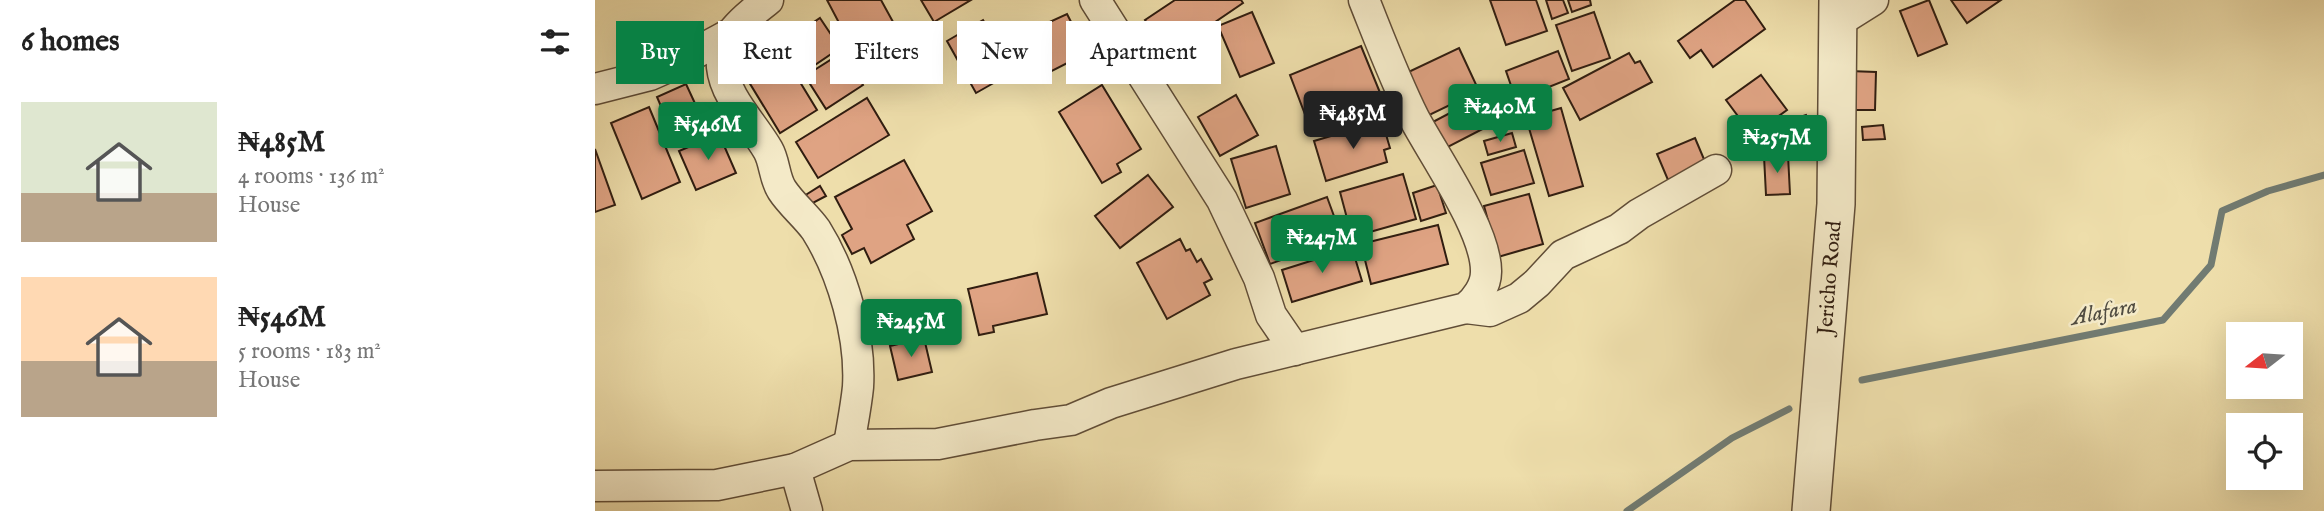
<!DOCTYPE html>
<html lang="en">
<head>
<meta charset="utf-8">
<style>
	:root { --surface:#fff; --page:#f2f2f2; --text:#222; --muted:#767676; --accent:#0b8043 }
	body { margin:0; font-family:"IM FELL English",serif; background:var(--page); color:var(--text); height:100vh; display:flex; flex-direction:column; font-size:26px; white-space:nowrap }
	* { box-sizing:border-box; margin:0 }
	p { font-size:23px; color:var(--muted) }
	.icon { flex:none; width:38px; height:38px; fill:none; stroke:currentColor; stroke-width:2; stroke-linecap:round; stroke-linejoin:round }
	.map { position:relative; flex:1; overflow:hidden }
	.sheet { display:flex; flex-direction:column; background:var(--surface); width:595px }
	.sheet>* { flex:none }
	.top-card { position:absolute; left:21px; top:21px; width:665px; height:63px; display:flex; gap:14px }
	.needle { width:46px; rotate:253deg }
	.tools { position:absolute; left:1631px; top:322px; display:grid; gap:14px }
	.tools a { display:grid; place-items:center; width:77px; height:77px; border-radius:0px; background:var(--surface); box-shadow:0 7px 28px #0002; font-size:35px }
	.price { position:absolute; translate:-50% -60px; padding:0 16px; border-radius:7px; background:var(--accent); color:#fff; font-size:23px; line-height:46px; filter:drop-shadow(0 2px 4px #0008) }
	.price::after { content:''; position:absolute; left:50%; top:42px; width:21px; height:16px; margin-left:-10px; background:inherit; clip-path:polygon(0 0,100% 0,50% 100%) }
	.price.active { background:#222; color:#fff }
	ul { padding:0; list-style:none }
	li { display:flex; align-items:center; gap:21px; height:175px; padding:0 21px }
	li span { display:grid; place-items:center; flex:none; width:196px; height:140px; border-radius:0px; color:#555 }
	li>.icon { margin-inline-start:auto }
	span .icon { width:84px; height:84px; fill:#fffc; stroke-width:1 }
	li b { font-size:30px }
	h2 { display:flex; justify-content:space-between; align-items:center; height:84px; padding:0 21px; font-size:30px }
	.pill { padding:0 24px; border-radius:0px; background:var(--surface); box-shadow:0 7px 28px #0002; font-size:24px; line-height:63px }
	.pill.active { background:var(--accent); color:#fff }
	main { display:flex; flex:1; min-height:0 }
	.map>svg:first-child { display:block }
</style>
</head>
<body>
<main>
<section class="sheet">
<h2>6 homes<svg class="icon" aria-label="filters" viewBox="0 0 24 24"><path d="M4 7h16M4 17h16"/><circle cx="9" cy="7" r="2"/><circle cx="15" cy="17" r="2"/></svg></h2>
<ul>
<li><span style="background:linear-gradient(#dfe7d0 65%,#b9a48a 0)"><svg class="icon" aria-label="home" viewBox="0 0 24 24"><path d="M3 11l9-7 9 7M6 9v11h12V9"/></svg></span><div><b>₦485M</b><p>4 rooms · 136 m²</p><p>House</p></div></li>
<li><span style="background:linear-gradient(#ffd9b3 60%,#b9a48a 0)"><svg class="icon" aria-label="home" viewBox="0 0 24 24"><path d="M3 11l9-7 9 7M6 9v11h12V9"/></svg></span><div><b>₦546M</b><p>5 rooms · 183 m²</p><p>House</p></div></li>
</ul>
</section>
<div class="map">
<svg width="1729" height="511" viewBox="0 0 1729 511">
	<rect width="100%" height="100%" fill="#eedeab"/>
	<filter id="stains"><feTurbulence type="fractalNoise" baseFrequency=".00286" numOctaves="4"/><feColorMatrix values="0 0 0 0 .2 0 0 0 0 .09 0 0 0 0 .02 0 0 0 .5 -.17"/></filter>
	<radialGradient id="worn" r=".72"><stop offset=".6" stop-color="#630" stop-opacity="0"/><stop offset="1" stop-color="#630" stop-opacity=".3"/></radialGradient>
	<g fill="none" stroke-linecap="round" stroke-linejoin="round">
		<!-- stream -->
		<g stroke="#717b72" stroke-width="7">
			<path d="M 1267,380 L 1568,320 L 1616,265 L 1627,211 L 1673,191 L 1729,175"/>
			<path d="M 1032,511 L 1137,438 L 1194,409"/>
		</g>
	</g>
	<!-- building -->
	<g fill="#dfa383" stroke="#301d10" stroke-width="2">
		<path d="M 232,0 L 286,0 L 314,51 L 271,74 Z"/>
		<path d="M 326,0 L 376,0 L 339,22 Z"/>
		<path d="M 580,0 L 646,0 L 648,3 L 573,54 L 550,20 Z"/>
		<path d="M 895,0 L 941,0 L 952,31 L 911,45 Z"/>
		<path d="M 951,0 L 968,0 L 973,13 L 957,19 Z"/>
		<path d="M 973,0 L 995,0 L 996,5 L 977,12 Z"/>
		<path d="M 1140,0 L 1150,0 L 1170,29 L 1118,67 L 1106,50 L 1095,58 L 1083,41 Z"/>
		<path d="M 1334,0 L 1352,44 L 1323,56 L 1305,11 Z"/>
		<path d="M 1356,0 L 1406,0 L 1372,23 Z"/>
		<path d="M 657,12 L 679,63 L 645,77 L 623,26 Z"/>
		<path d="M 999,12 L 1015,58 L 977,71 L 961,25 Z"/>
		<path d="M 472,14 L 492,53 L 447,76 L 426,35 Z"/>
		<path d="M 225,18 L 245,48 L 208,73 L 188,43 Z"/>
		<path d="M 388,20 L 418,72 L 381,93 L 352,41 Z"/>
		<path d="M 169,23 L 222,110 L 185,133 L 132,46 Z"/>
		<path d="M 766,46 L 788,100 L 716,130 L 695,75 Z"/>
		<path d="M 864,48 L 884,91 L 826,119 L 805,76 Z"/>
		<path d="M 963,51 L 974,79 L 921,100 L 911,71 Z"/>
		<path d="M 248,52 L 268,85 L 231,109 L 210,76 Z"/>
		<path d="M 1034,53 L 1040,63 L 1045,61 L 1057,82 L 985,120 L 968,88 Z"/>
		<path d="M 1254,71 L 1281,72 L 1280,110 L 1253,110 Z"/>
		<path d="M 1166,75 L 1192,110 L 1157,135 L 1131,100 Z"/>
		<path d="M 91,84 L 110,125 L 80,139 L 62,97 Z"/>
		<path d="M 507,85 L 546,149 L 522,164 L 526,172 L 507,183 L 464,112 Z"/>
		<path d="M 891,94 L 905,120 L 847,150 L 834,124 Z"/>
		<path d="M 641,95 L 663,135 L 625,156 L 603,117 Z"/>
		<path d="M 272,98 L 294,135 L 223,178 L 201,142 Z"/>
		<path d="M 54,107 L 85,182 L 47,199 L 16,123 Z"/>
		<path d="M 966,108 L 988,186 L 954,196 L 931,118 Z"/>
		<path d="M 1211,115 L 1218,137 L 1176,151 L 1169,129 Z"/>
		<path d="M 787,121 L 795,148 L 789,150 L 792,162 L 731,181 L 719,141 Z"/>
		<path d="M 1288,125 L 1290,139 L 1268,140 L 1267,127 Z"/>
		<path d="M 917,133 L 921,147 L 893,155 L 889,141 Z"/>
		<path d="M 124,134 L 141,173 L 101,190 L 84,151 Z"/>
		<path d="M 1100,138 L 1111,164 L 1073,180 L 1062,154 Z"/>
		<path d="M 681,146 L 695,194 L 651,208 L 636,159 Z"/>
		<path d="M 0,149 L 20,205 L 0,212 Z"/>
		<path d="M 929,150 L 939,183 L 896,195 L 886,163 Z"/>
		<path d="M 1193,155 L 1195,194 L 1171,195 L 1169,156 Z"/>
		<path d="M 309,160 L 337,211 L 312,225 L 319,239 L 276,263 L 269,248 L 257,254 L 247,235 L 257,229 L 240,197 Z"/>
		<path d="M 808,174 L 821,219 L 757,237 L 745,192 Z"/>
		<path d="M 553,175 L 578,207 L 525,248 L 500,216 Z"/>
		<path d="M 842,185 L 851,213 L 826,221 L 818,193 Z"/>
		<path d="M 225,186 L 231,196 L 214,205 L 209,196 Z"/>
		<path d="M 934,194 L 948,244 L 903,257 L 889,206 Z"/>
		<path d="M 732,197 L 747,238 L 675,264 L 660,223 Z"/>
		<path d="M 843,225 L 853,264 L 776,284 L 766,244 Z"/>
		<path d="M 585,239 L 591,251 L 595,249 L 602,262 L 606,259 L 617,279 L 609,283 L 615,295 L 572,319 L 542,263 Z"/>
		<path d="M 757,248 L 767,281 L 697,302 L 687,270 Z"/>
		<path d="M 442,273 L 452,314 L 398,326 L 399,332 L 384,335 L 373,289 Z"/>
		<path d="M 329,338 L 337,372 L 303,380 L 295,346 Z"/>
	</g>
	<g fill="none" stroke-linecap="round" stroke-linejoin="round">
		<!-- minor casing -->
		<g stroke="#604d37" stroke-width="33">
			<g id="minor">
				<path d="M 173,0 C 151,17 125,36 127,67 C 130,97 158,124 173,150 C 180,162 179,178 187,190 C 196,204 211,216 221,230 C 248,273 266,337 263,387 C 261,407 257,426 254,445"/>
				<path d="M 500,0 L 627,200 L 664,278 L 676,315 L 700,350"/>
				<path d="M 1243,22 L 1278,0"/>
				<path d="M 0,89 L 55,75 L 80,64 L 137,33"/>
				<path d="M 871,308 L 895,311 L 924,298 L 942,283 L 968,255 L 1024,229 L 1044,214 L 1121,170"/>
				<path d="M 200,469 L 212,511"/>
				<path d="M 0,486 L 122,485 L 200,469 L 254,445 L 343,444 L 440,425 L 476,420 L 516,403 L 641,364 L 871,308 C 881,300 891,286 891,272 C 892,231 839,156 819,118 C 800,80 785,40 769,0"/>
			</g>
		</g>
		<!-- tertiary casing -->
		<g stroke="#604d37" stroke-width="40">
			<g id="tertiary">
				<path id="s1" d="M 1216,511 L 1241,204 L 1243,0"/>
			</g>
		</g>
		<!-- minor -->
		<use href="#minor" stroke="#f4eac8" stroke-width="30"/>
		<!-- tertiary -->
		<use href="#tertiary" stroke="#f4eac8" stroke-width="37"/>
	</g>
	<g text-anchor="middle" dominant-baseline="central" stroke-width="5" stroke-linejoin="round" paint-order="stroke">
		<!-- street labels -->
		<g font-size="21" fill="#301d10" stroke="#f4eac8">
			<text stroke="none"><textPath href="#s1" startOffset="234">Jericho Road</textPath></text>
		</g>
		<!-- water labels -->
		<g font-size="23" font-style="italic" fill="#504c41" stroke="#f4eac8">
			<text transform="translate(1509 312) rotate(-11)">Alafara</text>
		</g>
	</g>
	<rect width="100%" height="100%" filter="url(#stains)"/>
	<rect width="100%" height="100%" fill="url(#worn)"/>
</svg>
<div class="tools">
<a><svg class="needle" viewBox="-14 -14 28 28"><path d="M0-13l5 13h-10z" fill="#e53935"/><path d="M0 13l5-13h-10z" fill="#767676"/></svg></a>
<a><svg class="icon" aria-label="locate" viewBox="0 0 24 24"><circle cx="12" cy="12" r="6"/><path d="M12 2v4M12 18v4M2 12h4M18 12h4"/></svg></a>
</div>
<b class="price" style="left:905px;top:144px">₦240M</b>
<b class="price active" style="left:758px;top:151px">₦485M</b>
<b class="price" style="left:113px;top:162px">₦546M</b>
<b class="price" style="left:1182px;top:175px">₦257M</b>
<b class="price" style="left:727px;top:275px">₦247M</b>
<b class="price" style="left:316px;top:359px">₦245M</b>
<div class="top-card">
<a class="pill active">Buy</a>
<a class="pill">Rent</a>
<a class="pill">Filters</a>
<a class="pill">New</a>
<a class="pill">Apartment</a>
</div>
</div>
</main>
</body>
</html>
